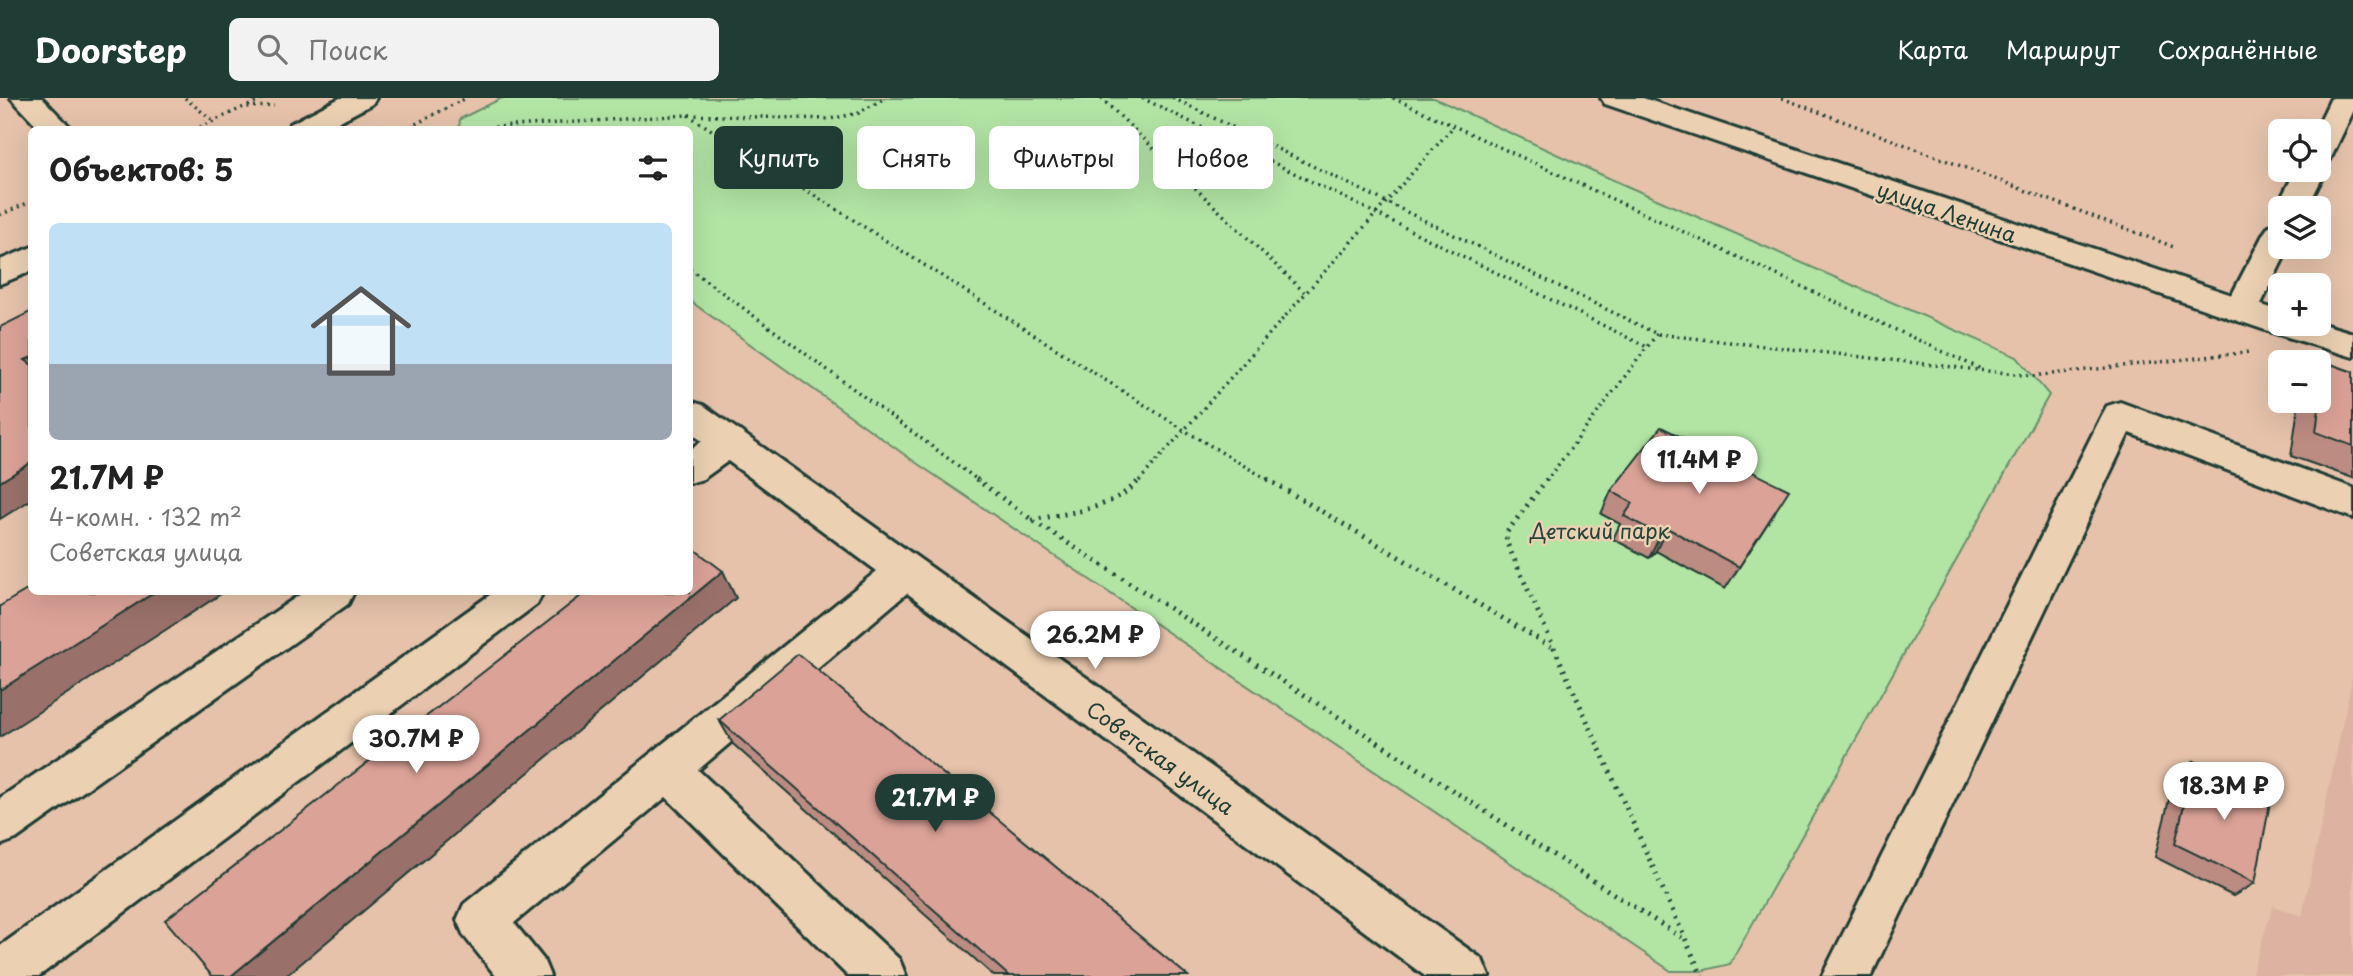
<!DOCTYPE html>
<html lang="ru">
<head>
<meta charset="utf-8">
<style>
	:root { --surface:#fff; --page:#f2f2f2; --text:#222; --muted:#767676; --line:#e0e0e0; --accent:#1f3d34 }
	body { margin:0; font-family:"Playpen Sans",sans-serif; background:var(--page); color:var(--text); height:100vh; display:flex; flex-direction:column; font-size:26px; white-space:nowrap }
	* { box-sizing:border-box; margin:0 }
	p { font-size:23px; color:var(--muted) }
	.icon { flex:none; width:38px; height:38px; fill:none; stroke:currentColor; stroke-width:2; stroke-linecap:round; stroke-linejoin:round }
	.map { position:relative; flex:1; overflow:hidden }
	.details { position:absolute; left:28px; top:28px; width:665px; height:469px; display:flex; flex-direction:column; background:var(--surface); border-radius:10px; box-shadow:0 7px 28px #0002 }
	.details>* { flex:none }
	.guide { position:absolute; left:714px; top:28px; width:665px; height:63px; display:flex; gap:14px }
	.tools { position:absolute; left:2268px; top:21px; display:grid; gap:14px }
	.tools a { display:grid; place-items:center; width:63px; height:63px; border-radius:10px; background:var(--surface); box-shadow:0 7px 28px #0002; font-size:35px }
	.price { position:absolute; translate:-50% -60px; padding:0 16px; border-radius:24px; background:#fff; color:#222; font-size:23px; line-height:46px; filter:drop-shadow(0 2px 4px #0008) }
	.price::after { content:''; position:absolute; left:50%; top:42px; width:21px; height:16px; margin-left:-10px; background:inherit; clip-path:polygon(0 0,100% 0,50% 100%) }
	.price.active { background:var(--accent); color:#fff }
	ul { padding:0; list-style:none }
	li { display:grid; align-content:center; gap:14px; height:371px; padding:0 21px }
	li+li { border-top:2px solid var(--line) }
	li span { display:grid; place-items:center; height:217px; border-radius:10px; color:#555 }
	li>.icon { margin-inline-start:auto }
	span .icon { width:126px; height:126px; fill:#fffc; stroke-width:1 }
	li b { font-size:30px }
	h2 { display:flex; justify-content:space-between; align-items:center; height:84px; padding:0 21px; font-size:30px }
	.pill { padding:0 24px; border-radius:10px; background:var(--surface); box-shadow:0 7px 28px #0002; font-size:24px; line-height:63px }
	.pill.active { background:var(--accent); color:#fff }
	header { display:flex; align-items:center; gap:42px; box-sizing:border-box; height:98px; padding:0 35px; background:var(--accent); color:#fff }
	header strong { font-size:33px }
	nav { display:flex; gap:38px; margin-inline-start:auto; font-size:24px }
	.search { width:490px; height:63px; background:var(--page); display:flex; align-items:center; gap:18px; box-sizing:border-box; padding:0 24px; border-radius:10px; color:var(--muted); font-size:26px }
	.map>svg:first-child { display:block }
</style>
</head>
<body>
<header>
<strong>Doorstep</strong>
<div class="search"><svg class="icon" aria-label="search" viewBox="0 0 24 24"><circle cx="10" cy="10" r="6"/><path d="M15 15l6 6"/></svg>Поиск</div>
<nav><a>Карта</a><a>Маршрут</a><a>Сохранённые</a></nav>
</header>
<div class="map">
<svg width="2353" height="878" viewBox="0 0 2353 878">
	<rect width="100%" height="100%" fill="#e6c2aa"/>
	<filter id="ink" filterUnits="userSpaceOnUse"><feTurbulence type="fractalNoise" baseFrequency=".0143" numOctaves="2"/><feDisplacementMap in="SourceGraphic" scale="14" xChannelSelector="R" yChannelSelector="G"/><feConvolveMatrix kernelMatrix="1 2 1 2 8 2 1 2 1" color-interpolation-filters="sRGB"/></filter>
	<g filter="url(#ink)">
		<!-- built -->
		<path fill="#dbb3a0" d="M 2353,576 L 2353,878 L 2251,878 L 2273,808 L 2302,818 Z"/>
		<!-- green -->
		<path fill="#b2e4a4" stroke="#68906c" stroke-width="2" d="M 502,0 L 1434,0 L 1613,82 L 2017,259 L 2049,297 L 1730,866 L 1701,873 L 1671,873 L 912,362 L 690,203 L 690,32 L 459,32 L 460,21 Z"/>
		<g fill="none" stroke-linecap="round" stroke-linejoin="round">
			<!-- minor casing -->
			<g stroke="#1f3d34" stroke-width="6">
				<g id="minor">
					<path d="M 11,0 L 42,0 L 73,32 L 41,32 Z"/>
					<path d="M 340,0 L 376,0 L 372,6 L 323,32 L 286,32 L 290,26 Z"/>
					<path d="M 2331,0 L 2353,0 L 2353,14 L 2330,62 L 2319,64 L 2319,33 L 2315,33 Z"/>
					<path d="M 2319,65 L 2326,72 L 2307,110 L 2280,110 L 2280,116 L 2276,110 L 2296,72 L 2319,72 Z"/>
					<path d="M 2280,125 L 2280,149 L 2289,149 L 2258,212 L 2253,220 L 2241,224 L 2229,220 L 2224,212 L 2264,135 L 2269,128 Z"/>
					<path d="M 32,149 L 32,173 L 0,186 L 0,162 Z"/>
					<path d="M 690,303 L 703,307 L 1482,861 L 1489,878 L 1425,878 L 907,495 L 698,672 L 899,861 L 906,878 L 848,878 L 666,699 L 514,825 L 543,861 L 550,878 L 496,878 L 464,838 L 457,822 L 464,806 L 877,473 L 728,363 L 703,381 L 690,385 L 690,352 L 702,343 L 690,334 Z"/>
					<path d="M 2120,304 L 2353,390 L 2353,420 L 2129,335 L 1871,878 L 1822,878 L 2102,317 L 2107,308 Z"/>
					<path d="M 304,494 L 354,494 L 348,506 L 16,741 L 0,747 L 0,700 Z"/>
					<path d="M 494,494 L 543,494 L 537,506 L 39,878 L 0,878 L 0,848 Z"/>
				</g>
			</g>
			<!-- major casing -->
			<g stroke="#1f3d34" stroke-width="6">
				<path id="major" d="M 1601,0 L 1643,0 L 2280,213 L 2280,226 L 2319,225 L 2353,235 L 2353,259 L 2268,233 L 1605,6 Z"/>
			</g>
			<!-- path-far1 -->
			<g stroke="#1f3d34" stroke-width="3.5" stroke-dasharray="2 4.5" stroke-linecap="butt">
				<path d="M 185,0 L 213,23"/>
				<path d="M 1101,0 L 1304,194"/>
				<path d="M 1142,0 L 1647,249"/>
				<path d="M 1173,0 L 1657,236 L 2033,278 L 2250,254"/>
				<path d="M 1393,0 L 1983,272"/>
				<path d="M 1782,0 L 2174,149"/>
				<path d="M 248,8 L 265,0"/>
				<path d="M 688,17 L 1184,332 L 1270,383"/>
				<path d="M 381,27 L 393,32"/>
				<path d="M 194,32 L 244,9 L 274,8"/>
				<path d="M 404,32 L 466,0"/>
				<path d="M 449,32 L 688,17 L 830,21 L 859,15 L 885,0"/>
				<path d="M 0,117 L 32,103"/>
				<path d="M 690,171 L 979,383"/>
				<path d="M 1139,383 L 1453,29"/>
				<path d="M 1546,383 L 1657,236"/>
			</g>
			<!-- path -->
			<g stroke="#1f3d34" stroke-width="5" stroke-dasharray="2 6" stroke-linecap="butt">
				<path d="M 976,381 L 1032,422 L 1687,843"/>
				<path d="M 1267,381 L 1553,550"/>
				<path d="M 1547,381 L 1507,434 L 1506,443 L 1702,878"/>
				<path d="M 1032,422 C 1071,414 1113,412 1140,381"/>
			</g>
			<!-- minor -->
			<use href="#minor" fill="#ebd0b2" fill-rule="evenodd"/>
			<!-- major -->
			<use href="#major" fill="#ebd0b2" fill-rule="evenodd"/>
		</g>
		<!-- wall -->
		<g fill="#bc8b82" stroke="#1f3d34" stroke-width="2">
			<path d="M 2325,264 L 2353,274 L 2353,380 L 2291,358 L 2299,303 L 2319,303 L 2319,271 Z"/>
			<path d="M 1611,393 L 1775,414 L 1725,491 L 1656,453 L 1649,460 L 1613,441 L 1620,426 L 1601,416 Z"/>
			<path d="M 719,622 L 1188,878 L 994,878 L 733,646 Z"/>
			<path d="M 2194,663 L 2255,785 L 2233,798 L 2155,759 L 2175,677 Z"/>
		</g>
		<!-- shaded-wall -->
		<g fill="#99716a" stroke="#1f3d34" stroke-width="2">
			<path d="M 32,259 L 32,268 L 25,262 Z"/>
			<path d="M 32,364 L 32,401 L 0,421 L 0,384 Z"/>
			<path d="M 1667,430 L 1656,453 L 1649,460 L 1660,437 Z"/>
			<path d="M 723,473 L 736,500 L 286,878 L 231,878 Z"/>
			<path d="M 155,494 L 224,494 L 0,639 L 0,592 Z"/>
		</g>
		<!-- building -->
		<g fill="#dba297" stroke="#1f3d34" stroke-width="2">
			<path d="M 32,213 L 32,259 L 25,262 L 32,267 L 32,364 L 0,384 L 0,229 Z"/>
			<path d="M 2325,264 L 2353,274 L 2353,348 L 2316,334 Z"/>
			<path d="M 1661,329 L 1789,392 L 1739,469 L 1667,430 L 1660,437 L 1624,418 L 1633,405 L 1611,393 Z"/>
			<path d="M 690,448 L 723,473 L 231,878 L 212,878 L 165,822 L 586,494 L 690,494 Z"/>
			<path d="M 32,489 L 32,494 L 155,494 L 0,592 L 0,508 Z"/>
			<path d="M 798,556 L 1188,878 L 1009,878 L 719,622 Z"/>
			<path d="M 2194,663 L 2271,699 L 2255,785 L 2175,746 Z"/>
		</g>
	</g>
	<g text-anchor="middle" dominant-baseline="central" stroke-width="5" stroke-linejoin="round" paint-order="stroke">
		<!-- street labels -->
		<g font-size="21" fill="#1f3d34" stroke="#ebd0b2">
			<text transform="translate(1947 113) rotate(19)">улица Ленина</text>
			<text transform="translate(1161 659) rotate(36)">Советская улица</text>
		</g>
		<!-- park labels -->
		<g font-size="21" fill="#26453a" stroke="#ebd0b2">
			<text x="1600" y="432">Детский парк</text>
		</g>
	</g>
</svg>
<div class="tools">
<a><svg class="icon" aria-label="locate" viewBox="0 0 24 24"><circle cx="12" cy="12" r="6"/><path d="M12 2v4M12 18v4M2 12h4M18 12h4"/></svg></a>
<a><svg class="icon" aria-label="layers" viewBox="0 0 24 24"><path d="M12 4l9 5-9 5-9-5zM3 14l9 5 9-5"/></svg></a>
<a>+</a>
<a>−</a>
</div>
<b class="price" style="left:1699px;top:398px">11.4M ₽</b>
<b class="price" style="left:1095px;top:573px">26.2M ₽</b>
<b class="price" style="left:416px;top:677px">30.7M ₽</b>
<b class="price" style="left:2224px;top:724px">18.3M ₽</b>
<b class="price active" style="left:935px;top:736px">21.7M ₽</b>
<div class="guide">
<a class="pill active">Купить</a>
<a class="pill">Снять</a>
<a class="pill">Фильтры</a>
<a class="pill">Новое</a>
</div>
<section class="details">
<h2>Объектов: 5<svg class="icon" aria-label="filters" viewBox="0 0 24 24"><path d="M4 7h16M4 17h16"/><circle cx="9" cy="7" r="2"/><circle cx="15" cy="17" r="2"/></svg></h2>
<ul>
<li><span style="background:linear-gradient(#bfe0f5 65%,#9aa5b1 0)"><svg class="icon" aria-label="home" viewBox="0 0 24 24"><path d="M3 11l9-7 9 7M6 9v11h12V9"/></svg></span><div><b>21.7M ₽</b><p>4-комн. · 132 m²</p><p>Советская улица</p></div></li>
</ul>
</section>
</div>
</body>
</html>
